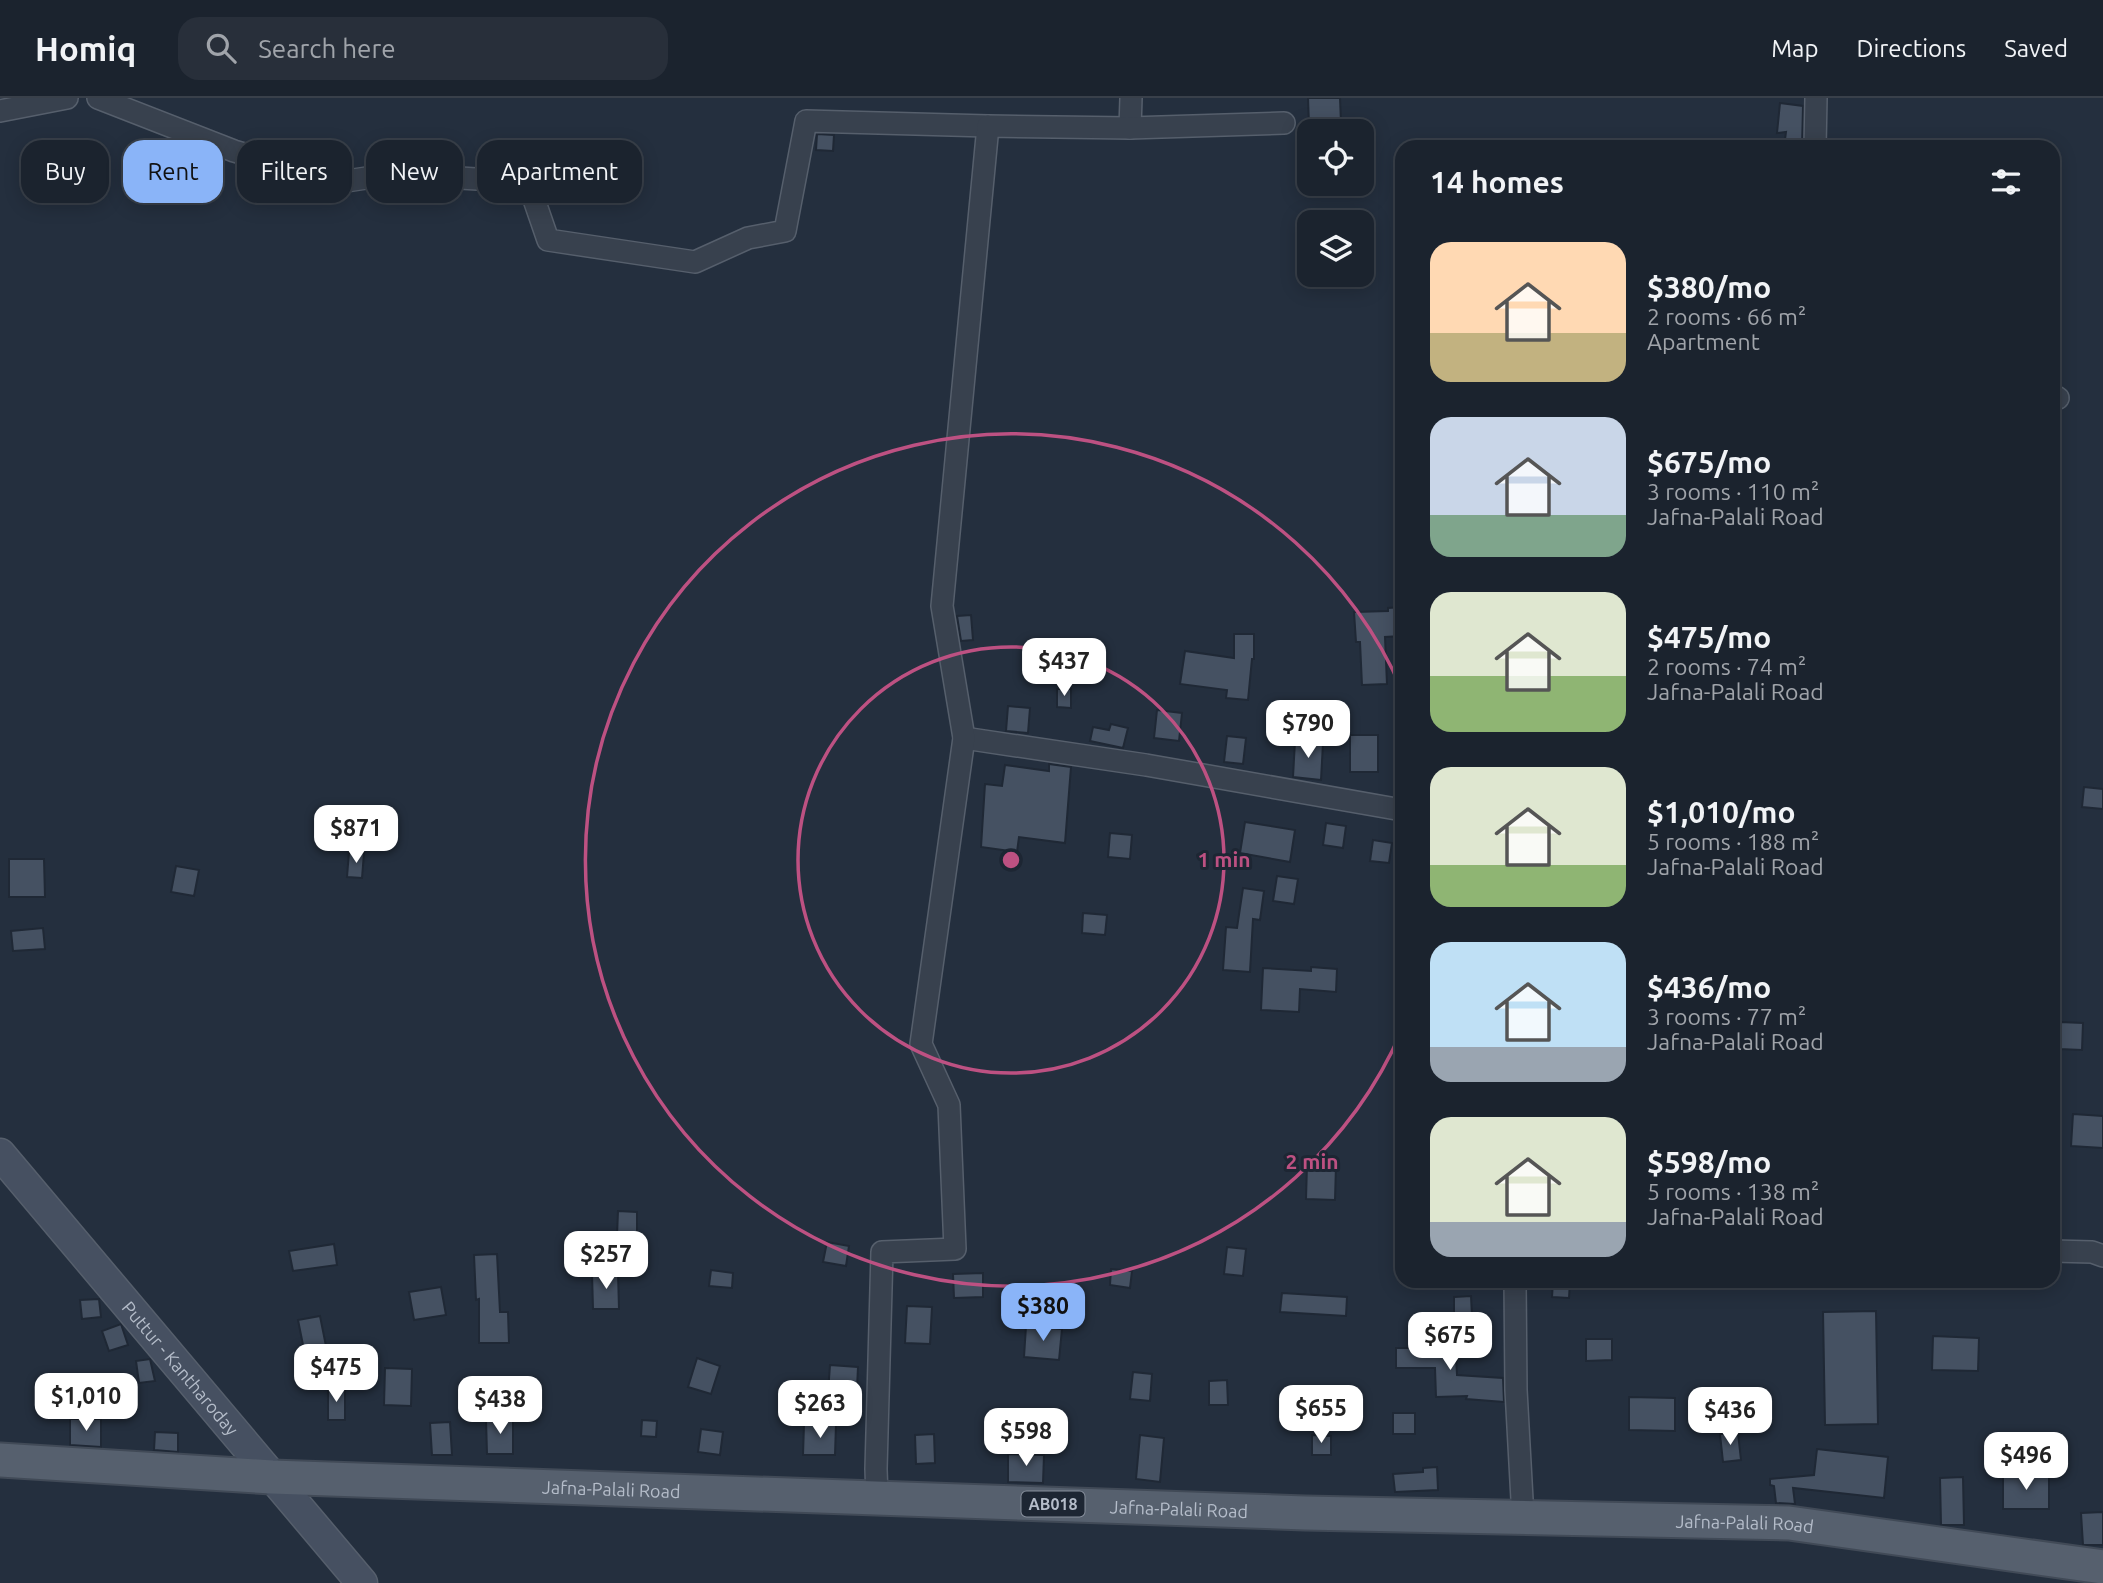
<!DOCTYPE html>
<html lang="en">
<head>
<meta charset="utf-8">
<style>
	:root { --surface:#1b232e; --page:#282f3a; --text:#f1f3f6; --muted:#a0a4aa; --line:#39404a; --accent:#8ab4f8 }
	body { margin:0; font-family:Ubuntu,sans-serif; background:var(--page); color:var(--text); height:100vh; display:flex; flex-direction:column; font-size:26px; white-space:nowrap }
	* { box-sizing:border-box; margin:0 }
	p { font-size:23px; color:var(--muted) }
	.icon { flex:none; width:38px; height:38px; fill:none; stroke:currentColor; stroke-width:2; stroke-linecap:round; stroke-linejoin:round }
	.map { position:relative; flex:1; overflow:hidden }
	.sheet { position:absolute; left:1395px; top:42px; width:665px; height:1148px; display:flex; flex-direction:column; background:var(--surface); border-radius:21px; box-shadow:0 4px 18px #0003,0 0 0 2px var(--line) }
	.sheet>* { flex:none }
	.hud { position:absolute; left:21px; top:42px; width:665px; height:63px; display:flex; gap:14px }
	.controls { position:absolute; left:1297px; top:21px; display:grid; gap:14px }
	.controls a { display:grid; place-items:center; width:77px; height:77px; border-radius:14px; background:var(--surface); box-shadow:0 4px 18px #0003,0 0 0 2px var(--line); font-size:35px }
	.price { position:absolute; translate:-50% -60px; padding:0 16px; border-radius:14px; background:#fff; color:#222; font-size:23px; line-height:46px; filter:drop-shadow(0 2px 4px #0008) }
	.price::after { content:''; position:absolute; left:50%; top:42px; width:21px; height:16px; margin-left:-10px; background:inherit; clip-path:polygon(0 0,100% 0,50% 100%) }
	.price.active { background:var(--accent); color:#111 }
	ul { padding:0; list-style:none }
	li { display:flex; align-items:center; gap:21px; height:175px; padding:0 35px }
	li span { display:grid; place-items:center; flex:none; width:196px; height:140px; border-radius:21px; color:#555 }
	li>.icon { margin-inline-start:auto }
	span .icon { width:84px; height:84px; fill:#fffc; stroke-width:1 }
	li b { font-size:30px }
	h2 { display:flex; justify-content:space-between; align-items:center; height:84px; padding:0 35px; font-size:30px }
	.tag { padding:0 24px; border-radius:21px; background:var(--surface); box-shadow:0 4px 18px #0003,0 0 0 2px var(--line); font-size:24px; line-height:63px }
	.tag.active { background:var(--accent); color:#111 }
	header { display:flex; align-items:center; gap:42px; box-sizing:border-box; height:98px; padding:0 35px; background:var(--surface); border-bottom:2px solid var(--line) }
	header strong { font-size:33px }
	nav { display:flex; gap:38px; margin-inline-start:auto; font-size:24px }
	.search { width:490px; height:63px; background:var(--page); display:flex; align-items:center; gap:18px; box-sizing:border-box; padding:0 24px; border-radius:21px; color:var(--muted); font-size:26px }
	.map>svg:first-child { display:block }
</style>
</head>
<body>
<header>
<strong>Homiq</strong>
<div class="search"><svg class="icon" aria-label="search" viewBox="0 0 24 24"><circle cx="10" cy="10" r="6"/><path d="M15 15l6 6"/></svg>Search here</div>
<nav><a>Map</a><a>Directions</a><a>Saved</a></nav>
</header>
<div class="map">
<svg width="2103" height="1485" viewBox="0 0 2103 1485">
	<rect width="100%" height="100%" fill="#242f3e"/>
	<!-- building -->
	<g fill="#455162" stroke="#1f2835" stroke-width="2">
		<path d="M 1308,0 L 1340,0 L 1341,25 L 1309,27 Z"/>
		<path d="M 1780,5 L 1803,8 L 1802,49 L 1784,49 L 1786,34 L 1777,35 Z"/>
		<path d="M 817,36 L 834,37 L 833,53 L 816,52 Z"/>
		<path d="M 1402,509 L 1402,538 L 1385,539 L 1387,586 L 1362,587 L 1360,544 L 1356,544 L 1354,514 L 1388,513 L 1388,510 Z"/>
		<path d="M 971,517 L 973,542 L 961,543 L 957,518 Z"/>
		<path d="M 1234,536 L 1254,536 L 1254,561 L 1252,561 L 1248,602 L 1226,600 L 1227,592 L 1180,586 L 1185,553 L 1234,560 Z"/>
		<path d="M 1057,591 L 1071,591 L 1071,610 L 1057,609 Z"/>
		<path d="M 1008,608 L 1030,610 L 1028,635 L 1006,633 Z"/>
		<path d="M 1157,612 L 1182,615 L 1179,643 L 1154,640 Z"/>
		<path d="M 1111,626 L 1128,630 L 1123,650 L 1090,643 L 1093,629 L 1109,632 Z"/>
		<rect x="1350" y="637" width="28" height="37"/>
		<path d="M 1227,638 L 1246,640 L 1243,666 L 1224,664 Z"/>
		<path d="M 1295,643 L 1323,645 L 1321,682 L 1293,679 Z"/>
		<path d="M 1049,666 L 1071,669 L 1065,745 L 1019,739 L 1017,754 L 981,749 L 985,686 L 1002,688 L 1005,667 L 1049,673 Z"/>
		<path d="M 2084,689 L 2103,691 L 2103,711 L 2082,709 Z"/>
		<path d="M 1245,724 L 1295,732 L 1290,764 L 1240,755 Z"/>
		<path d="M 1326,725 L 1346,728 L 1343,750 L 1323,747 Z"/>
		<path d="M 1110,735 L 1132,737 L 1130,761 L 1108,759 Z"/>
		<path d="M 1373,742 L 1392,745 L 1389,765 L 1370,763 Z"/>
		<path d="M 349,754 L 364,755 L 362,780 L 347,779 Z"/>
		<path d="M 9,761 L 44,761 L 45,799 L 9,799 Z"/>
		<path d="M 176,768 L 199,772 L 194,798 L 171,794 Z"/>
		<path d="M 1277,778 L 1298,781 L 1294,806 L 1273,803 Z"/>
		<path d="M 1243,790 L 1264,793 L 1260,822 L 1253,821 L 1250,874 L 1223,872 L 1226,829 L 1237,830 Z"/>
		<path d="M 1083,815 L 1107,817 L 1105,837 L 1082,835 Z"/>
		<path d="M 43,830 L 45,851 L 13,853 L 11,833 Z"/>
		<path d="M 1311,869 L 1337,871 L 1336,894 L 1300,891 L 1299,914 L 1261,912 L 1263,870 L 1311,873 Z"/>
		<path d="M 2060,924 L 2083,925 L 2082,952 L 2059,951 Z"/>
		<path d="M 2073,1016 L 2103,1018 L 2103,1050 L 2071,1048 Z"/>
		<path d="M 1307,1066 L 1336,1067 L 1335,1102 L 1306,1101 Z"/>
		<path d="M 618,1113 L 637,1114 L 637,1138 L 617,1138 Z"/>
		<path d="M 827,1144 L 849,1148 L 846,1168 L 823,1164 Z"/>
		<path d="M 334,1146 L 337,1167 L 293,1173 L 289,1153 Z"/>
		<path d="M 1227,1149 L 1246,1151 L 1243,1178 L 1224,1176 Z"/>
		<path d="M 497,1156 L 500,1214 L 508,1214 L 509,1245 L 479,1245 L 479,1201 L 476,1202 L 474,1157 Z"/>
		<path d="M 1111,1171 L 1132,1173 L 1130,1190 L 1110,1187 Z"/>
		<path d="M 711,1172 L 733,1175 L 732,1190 L 709,1188 Z"/>
		<path d="M 618,1174 L 619,1211 L 593,1211 L 592,1175 Z"/>
		<path d="M 983,1175 L 983,1199 L 954,1200 L 953,1176 Z"/>
		<path d="M 1553,1183 L 1570,1183 L 1569,1200 L 1552,1199 Z"/>
		<path d="M 441,1189 L 446,1217 L 414,1222 L 409,1194 Z"/>
		<path d="M 1282,1195 L 1347,1199 L 1346,1218 L 1280,1214 Z"/>
		<path d="M 1471,1198 L 1472,1218 L 1454,1218 L 1454,1199 Z"/>
		<path d="M 99,1201 L 101,1219 L 82,1221 L 80,1202 Z"/>
		<path d="M 907,1208 L 932,1209 L 930,1246 L 905,1245 Z"/>
		<path d="M 1876,1213 L 1878,1326 L 1825,1327 L 1823,1214 Z"/>
		<path d="M 320,1218 L 326,1248 L 304,1252 L 298,1222 Z"/>
		<path d="M 121,1226 L 128,1247 L 109,1253 L 102,1233 Z"/>
		<path d="M 1026,1228 L 1062,1231 L 1059,1262 L 1024,1259 Z"/>
		<path d="M 1455,1238 L 1457,1277 L 1503,1280 L 1504,1304 L 1466,1301 L 1467,1298 L 1436,1299 L 1435,1270 L 1396,1270 L 1396,1250 L 1434,1250 L 1433,1239 Z"/>
		<path d="M 1933,1238 L 1979,1240 L 1978,1273 L 1932,1272 Z"/>
		<path d="M 1586,1241 L 1612,1241 L 1612,1262 L 1586,1263 Z"/>
		<path d="M 697,1260 L 720,1268 L 711,1296 L 688,1289 Z"/>
		<path d="M 150,1261 L 155,1283 L 139,1285 L 136,1263 Z"/>
		<path d="M 830,1267 L 858,1269 L 856,1311 L 827,1309 Z"/>
		<path d="M 385,1270 L 412,1271 L 411,1308 L 384,1307 Z"/>
		<path d="M 1133,1274 L 1152,1276 L 1150,1303 L 1130,1301 Z"/>
		<path d="M 1227,1282 L 1228,1307 L 1209,1307 L 1209,1283 Z"/>
		<rect x="328" y="1290" width="17" height="32"/>
		<path d="M 1629,1299 L 1675,1300 L 1675,1333 L 1629,1332 Z"/>
		<rect x="1393" y="1315" width="22" height="21"/>
		<path d="M 70,1321 L 101,1321 L 101,1349 L 70,1347 Z"/>
		<path d="M 486,1321 L 513,1321 L 513,1356 L 487,1356 Z"/>
		<path d="M 642,1322 L 657,1323 L 656,1339 L 641,1338 Z"/>
		<path d="M 450,1324 L 452,1357 L 432,1357 L 430,1325 Z"/>
		<path d="M 804,1326 L 836,1326 L 835,1357 L 803,1357 Z"/>
		<path d="M 701,1331 L 723,1334 L 720,1357 L 698,1354 Z"/>
		<path d="M 155,1334 L 178,1335 L 178,1354 L 154,1352 Z"/>
		<path d="M 1738,1335 L 1741,1362 L 1723,1364 L 1720,1336 Z"/>
		<path d="M 934,1336 L 935,1365 L 916,1366 L 915,1337 Z"/>
		<path d="M 1140,1337 L 1164,1340 L 1160,1384 L 1136,1381 Z"/>
		<path d="M 1312,1337 L 1331,1338 L 1331,1357 L 1312,1357 Z"/>
		<path d="M 1817,1351 L 1888,1359 L 1884,1400 L 1793,1390 L 1795,1406 L 1776,1405 L 1774,1388 L 1770,1387 L 1770,1381 L 1814,1377 Z"/>
		<path d="M 1008,1356 L 1044,1357 L 1043,1385 L 1008,1384 Z"/>
		<path d="M 1437,1369 L 1438,1392 L 1395,1394 L 1393,1376 L 1423,1374 L 1423,1370 Z"/>
		<path d="M 2003,1377 L 2049,1378 L 2049,1411 L 2003,1411 Z"/>
		<path d="M 1963,1379 L 1964,1427 L 1941,1427 L 1940,1380 Z"/>
		<path d="M 2103,1414 L 2103,1447 L 2083,1447 L 2081,1415 Z"/>
	</g>
	<g fill="none" stroke-linecap="round" stroke-linejoin="round">
		<!-- street casing -->
		<g stroke="#565f6c" stroke-width="24">
			<g id="street">
				<path d="M 98,0 L 234,53 L 340,84 L 393,76 L 528,84 L 548,142 L 695,164 L 748,140 L 785,133 L 806,23 L 988,28"/>
				<path d="M 0,13 L 67,0"/>
				<path d="M 1130,30 L 1131,0"/>
				<path d="M 1815,49 L 1816,0"/>
				<path d="M 2053,297 L 2058,300"/>
				<path d="M 964,640 L 1146,667 L 1402,712"/>
				<path d="M 2053,1153 L 2092,1154 L 2103,1158"/>
				<path d="M 1515,1183 L 1516,1292 L 1523,1420"/>
				<path d="M 877,1400 L 876,1371 L 882,1154 L 955,1151 L 949,1007 L 921,946 L 964,640 L 942,508 L 988,28 L 1130,30 L 1284,25"/>
			</g>
		</g>
		<!-- secondary casing -->
		<g stroke="#565f6c" stroke-width="33">
			<g id="secondary">
				<path id="s1" d="M 0,1056 L 362,1485"/>
			</g>
		</g>
		<!-- primary casing -->
		<g stroke="#414a57" stroke-width="37">
			<g id="primary">
				<path id="s2" d="M 0,1362 L 272,1379 L 1305,1415 L 1789,1425 L 2103,1469"/>
			</g>
		</g>
		<!-- street -->
		<use href="#street" stroke="#38414e" stroke-width="21"/>
		<!-- secondary -->
		<use href="#secondary" stroke="#465061" stroke-width="30"/>
		<!-- primary -->
		<use href="#primary" stroke="#56606e" stroke-width="33"/>
	</g>
	<!-- distance rings -->
	<g fill="none" stroke="#bd5182" stroke-width="3.5">
		<circle cx="1011" cy="762" r="213"/>
		<path d="M1402 932A426 426 0 1 1 1402 592"/>
	</g>
	<g text-anchor="middle" dominant-baseline="central" stroke-width="6" stroke-linejoin="round" paint-order="stroke">
		<!-- shield labels -->
		<rect fill="#1d2633" stroke="#878f9c" stroke-width="2" x="1021.5" y="1393.5" width="63" height="25" rx="5"/>
		<g font-size="16" font-weight="bold" fill="#b4bcc9">
			<text x="1053" y="1406">AB018</text>
		</g>
		<!-- street labels -->
		<g font-size="18" fill="#b4bcc9" stroke="#1d2633">
			<text stroke="none"><textPath href="#s1" startOffset="280">Puttur - Kantharoday</textPath></text>
			<text stroke="none"><textPath href="#s2" startOffset="612">Jafna-Palali Road</textPath></text>
			<text stroke="none"><textPath href="#s2" startOffset="1180">Jafna-Palali Road</textPath></text>
			<text stroke="none"><textPath href="#s2" startOffset="1746">Jafna-Palali Road</textPath></text>
		</g>
	</g>
	<circle cx="1011" cy="762" r="10" fill="#bd5182" stroke="#1d2633" stroke-width="3.5"/>
	<g font-size="21" text-anchor="middle" font-weight="bold" fill="#bd5182" stroke="#1d2633" stroke-width="6" stroke-linejoin="round" paint-order="stroke">
		<text x="1224" y="769">1 min</text>
		<text x="1312" y="1071">2 min</text>
	</g>
</svg>
<div class="controls">
<a><svg class="icon" aria-label="locate" viewBox="0 0 24 24"><circle cx="12" cy="12" r="6"/><path d="M12 2v4M12 18v4M2 12h4M18 12h4"/></svg></a>
<a><svg class="icon" aria-label="layers" viewBox="0 0 24 24"><path d="M12 4l9 5-9 5-9-5zM3 14l9 5 9-5"/></svg></a>
</div>
<b class="price" style="left:1064px;top:600px">$437</b>
<b class="price" style="left:1308px;top:662px">$790</b>
<b class="price" style="left:356px;top:767px">$871</b>
<b class="price" style="left:606px;top:1193px">$257</b>
<b class="price active" style="left:1043px;top:1245px">$380</b>
<b class="price" style="left:1450px;top:1274px">$675</b>
<b class="price" style="left:336px;top:1306px">$475</b>
<b class="price" style="left:86px;top:1335px">$1,010</b>
<b class="price" style="left:500px;top:1338px">$438</b>
<b class="price" style="left:820px;top:1342px">$263</b>
<b class="price" style="left:1321px;top:1347px">$655</b>
<b class="price" style="left:1730px;top:1349px">$436</b>
<b class="price" style="left:1026px;top:1370px">$598</b>
<b class="price" style="left:2026px;top:1394px">$496</b>
<div class="hud">
<a class="tag">Buy</a>
<a class="tag active">Rent</a>
<a class="tag">Filters</a>
<a class="tag">New</a>
<a class="tag">Apartment</a>
</div>
<section class="sheet">
<h2>14 homes<svg class="icon" aria-label="filters" viewBox="0 0 24 24"><path d="M4 7h16M4 17h16"/><circle cx="9" cy="7" r="2"/><circle cx="15" cy="17" r="2"/></svg></h2>
<ul>
<li><span style="background:linear-gradient(#ffd9b3 65%,#c2b280 0)"><svg class="icon" aria-label="home" viewBox="0 0 24 24"><path d="M3 11l9-7 9 7M6 9v11h12V9"/></svg></span><div><b>$380/mo</b><p>2 rooms · 66 m²</p><p>Apartment</p></div></li>
<li><span style="background:linear-gradient(#c9d6e8 70%,#7fa58c 0)"><svg class="icon" aria-label="home" viewBox="0 0 24 24"><path d="M3 11l9-7 9 7M6 9v11h12V9"/></svg></span><div><b>$675/mo</b><p>3 rooms · 110 m²</p><p>Jafna-Palali Road</p></div></li>
<li><span style="background:linear-gradient(#dfe7d0 60%,#8fb573 0)"><svg class="icon" aria-label="home" viewBox="0 0 24 24"><path d="M3 11l9-7 9 7M6 9v11h12V9"/></svg></span><div><b>$475/mo</b><p>2 rooms · 74 m²</p><p>Jafna-Palali Road</p></div></li>
<li><span style="background:linear-gradient(#dfe7d0 70%,#8fb573 0)"><svg class="icon" aria-label="home" viewBox="0 0 24 24"><path d="M3 11l9-7 9 7M6 9v11h12V9"/></svg></span><div><b>$1,010/mo</b><p>5 rooms · 188 m²</p><p>Jafna-Palali Road</p></div></li>
<li><span style="background:linear-gradient(#bfe0f5 75%,#9aa5b1 0)"><svg class="icon" aria-label="home" viewBox="0 0 24 24"><path d="M3 11l9-7 9 7M6 9v11h12V9"/></svg></span><div><b>$436/mo</b><p>3 rooms · 77 m²</p><p>Jafna-Palali Road</p></div></li>
<li><span style="background:linear-gradient(#dfe7d0 75%,#9aa5b1 0)"><svg class="icon" aria-label="home" viewBox="0 0 24 24"><path d="M3 11l9-7 9 7M6 9v11h12V9"/></svg></span><div><b>$598/mo</b><p>5 rooms · 138 m²</p><p>Jafna-Palali Road</p></div></li>
</ul>
</section>
</div>
</body>
</html>
